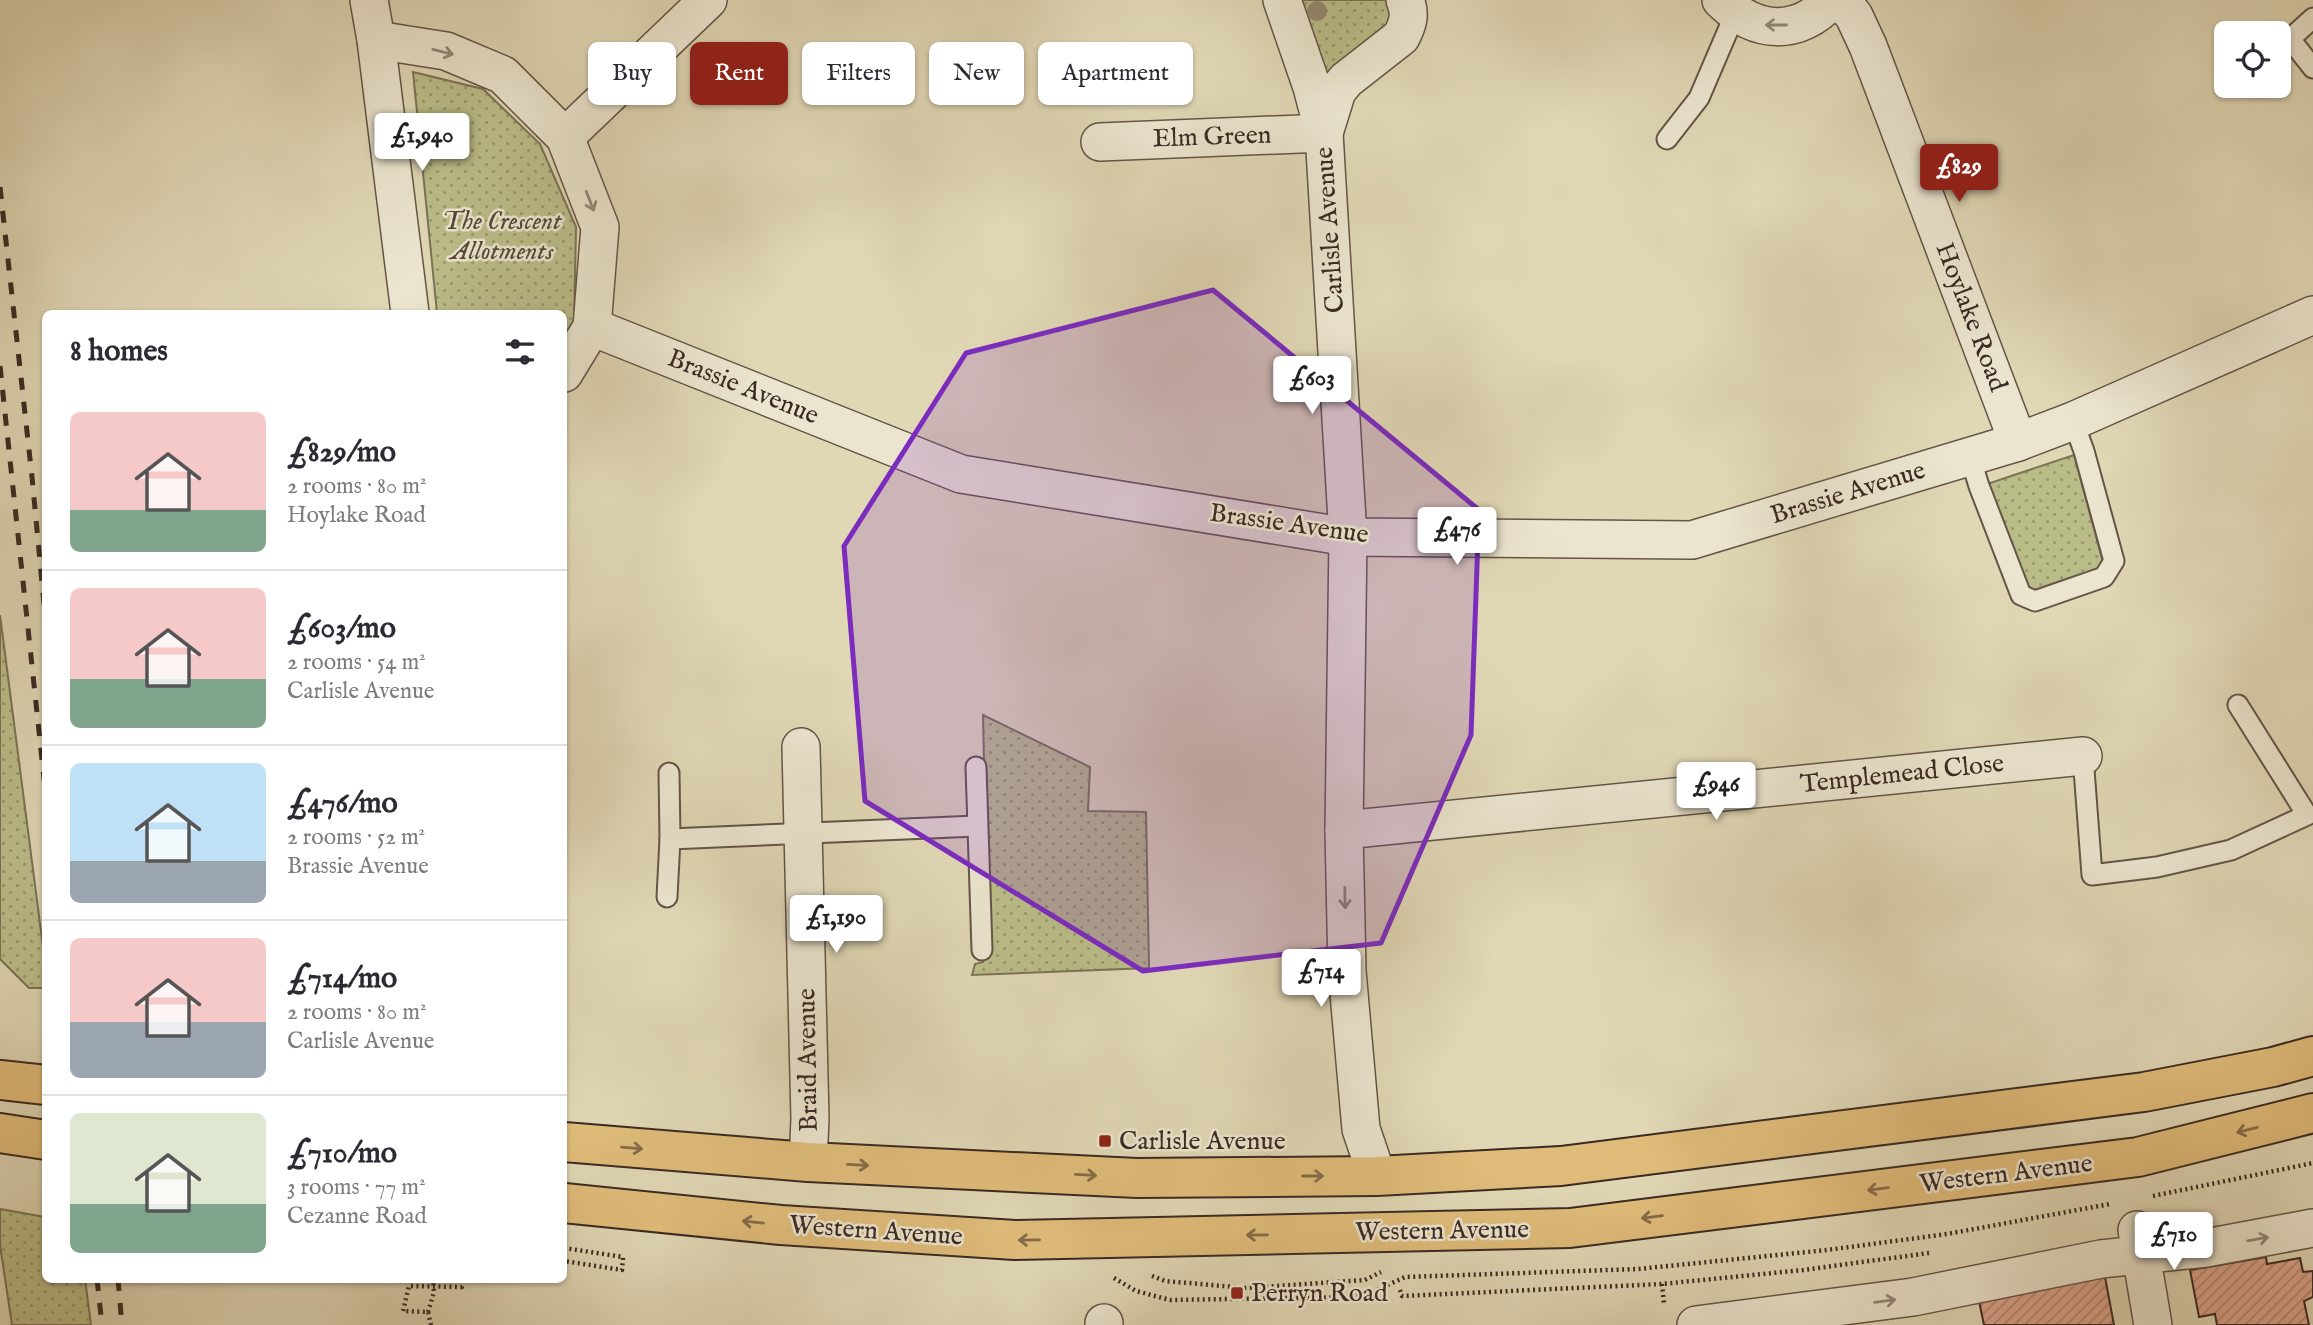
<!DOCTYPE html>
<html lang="en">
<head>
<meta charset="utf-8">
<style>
	:root { --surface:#fff; --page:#f2f2f3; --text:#2b2b33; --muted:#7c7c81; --line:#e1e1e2; --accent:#8f2418 }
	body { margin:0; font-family:"IM FELL English",serif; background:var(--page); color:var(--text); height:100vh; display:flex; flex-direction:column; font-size:26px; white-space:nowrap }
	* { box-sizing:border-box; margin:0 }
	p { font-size:23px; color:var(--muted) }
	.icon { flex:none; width:38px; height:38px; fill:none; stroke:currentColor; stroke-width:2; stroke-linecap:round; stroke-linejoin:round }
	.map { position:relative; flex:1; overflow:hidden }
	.panel { position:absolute; left:42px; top:310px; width:525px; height:973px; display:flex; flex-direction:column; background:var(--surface); border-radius:10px; box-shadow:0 2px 5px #0004 }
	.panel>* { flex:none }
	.hud { position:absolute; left:588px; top:42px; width:665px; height:63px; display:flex; gap:14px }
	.buttons { position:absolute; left:2214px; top:21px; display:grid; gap:14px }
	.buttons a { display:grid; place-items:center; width:77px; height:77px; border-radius:10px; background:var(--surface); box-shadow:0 2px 5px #0004; font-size:35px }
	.price { position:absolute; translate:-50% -60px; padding:0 16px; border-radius:7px; background:#fff; color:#222; font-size:23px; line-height:46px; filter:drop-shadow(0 2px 4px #0008) }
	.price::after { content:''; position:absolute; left:50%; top:42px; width:21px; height:16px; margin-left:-10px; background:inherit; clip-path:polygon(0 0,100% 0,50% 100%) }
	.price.active { background:var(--accent); color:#fff }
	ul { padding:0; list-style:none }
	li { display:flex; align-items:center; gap:21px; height:175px; padding:0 28px }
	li+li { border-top:2px solid var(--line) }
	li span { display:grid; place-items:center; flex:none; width:196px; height:140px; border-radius:10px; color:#555 }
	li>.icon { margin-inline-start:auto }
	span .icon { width:84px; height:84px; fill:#fffc; stroke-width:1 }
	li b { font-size:30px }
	h2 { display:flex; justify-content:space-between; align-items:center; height:84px; padding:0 28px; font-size:30px }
	.pill { padding:0 24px; border-radius:10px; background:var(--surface); box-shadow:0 2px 5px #0004; font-size:24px; line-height:63px }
	.pill.active { background:var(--accent); color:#fff }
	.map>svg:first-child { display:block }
</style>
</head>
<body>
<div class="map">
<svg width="2313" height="1325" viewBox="0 0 2313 1325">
	<defs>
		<pattern id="grass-dots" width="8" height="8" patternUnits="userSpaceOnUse" patternTransform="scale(1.75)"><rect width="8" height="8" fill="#babc88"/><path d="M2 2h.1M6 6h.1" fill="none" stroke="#98996f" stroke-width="1.8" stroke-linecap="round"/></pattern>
		<pattern id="building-hatch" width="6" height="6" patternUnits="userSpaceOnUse" patternTransform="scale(1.75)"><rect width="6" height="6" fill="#dda48d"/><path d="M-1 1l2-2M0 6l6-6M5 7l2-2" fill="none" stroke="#b48673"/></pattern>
	</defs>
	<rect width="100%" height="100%" fill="#e0d7b5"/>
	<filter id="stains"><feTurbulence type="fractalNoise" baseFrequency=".00286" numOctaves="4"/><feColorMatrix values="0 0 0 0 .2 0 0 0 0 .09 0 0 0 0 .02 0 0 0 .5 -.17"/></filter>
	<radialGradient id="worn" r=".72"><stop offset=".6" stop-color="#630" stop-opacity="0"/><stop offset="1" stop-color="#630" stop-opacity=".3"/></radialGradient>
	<!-- grass -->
	<g fill="url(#grass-dots)" stroke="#7a7356" stroke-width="2">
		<path d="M 1293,0 L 1394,0 L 1399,14 L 1335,74 L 1327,73 L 1322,68 Z"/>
		<path d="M 413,72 L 483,89 L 540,144 L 576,227 L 574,324 L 564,340 L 564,313 L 437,313 Z"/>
		<path d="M 2074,455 L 2104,566 L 2098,573 L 2034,593 L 2026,588 L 1987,484 Z"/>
		<path d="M 0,615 L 45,962 L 45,988 L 29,988 L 0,959 Z"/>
		<path d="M 983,715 L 1090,767 L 1088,811 L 1146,812 L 1149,968 L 972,975 L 975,964 L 983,962 L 988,952 Z"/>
		<path d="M 0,1209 L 45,1217 L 46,1279 L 85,1279 L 91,1325 L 12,1325 L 0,1245 Z"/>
	</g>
	<!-- building -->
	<g fill="url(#building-hatch)" stroke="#3a2a23" stroke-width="2">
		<path d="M 2266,1257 L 2267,1264 L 2300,1258 L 2303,1272 L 2313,1271 L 2313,1297 L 2304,1301 L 2309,1325 L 2217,1325 L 2215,1314 L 2199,1317 L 2190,1270 Z"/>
		<path d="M 2105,1277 L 2114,1325 L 1984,1325 L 1978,1296 Z"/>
	</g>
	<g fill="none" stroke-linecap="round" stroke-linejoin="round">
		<!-- service casing -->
		<g stroke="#645548" stroke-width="23">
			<g id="service">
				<path d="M 2313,18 L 2290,39 L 2313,68"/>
				<path d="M 1667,139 L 1699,98 L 1735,14"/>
				<path d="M 1970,457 L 1979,486 L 2021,595 L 2035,601 L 2104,577 L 2114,561 L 2084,451 L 2073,421"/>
				<path d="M 2083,756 L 2092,875 L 2157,867 L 2231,850 L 2307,815 L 2238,705"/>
				<path d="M 976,767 L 982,950"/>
				<path d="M 670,839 L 977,826"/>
				<path d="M 667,897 L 670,839 L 669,773"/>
			</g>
		</g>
		<!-- minor casing -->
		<g stroke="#645548" stroke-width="40">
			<g id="minor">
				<path d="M 369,0 L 376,40 L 410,313"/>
				<path d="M 1282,0 L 1312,87 L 1324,133 L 1348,537 L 1344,830 L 1347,971 L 1361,1129 L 1377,1176"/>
				<path d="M 1721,0 C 1756,34 1797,37 1832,0"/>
				<path d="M 1841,0 L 1854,16 L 1868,46 L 2018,442"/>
				<path d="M 376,40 L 446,51 L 503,75 L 565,137 L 600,227 L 592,327 L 564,373"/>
				<path d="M 565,137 L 708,0"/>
				<path d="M 1100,142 L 1324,133 L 1337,91 L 1346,80 L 1401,37 C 1408,24 1411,14 1405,0"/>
				<path d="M 592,327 L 961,474 L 1348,537 L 1692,540 L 2018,442 L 2073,421 L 2313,315"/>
				<path d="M 801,747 L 810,1119 L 808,1162"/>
				<path d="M 1344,830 L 2083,756"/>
				<path d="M 2137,1230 L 2153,1325"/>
				<path d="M 1104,1325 L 1104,1323"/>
				<path d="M 1696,1325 L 1913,1297 L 2101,1259 L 2206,1248 L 2313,1228"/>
			</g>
		</g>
		<!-- trunk casing -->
		<g stroke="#3a2a23" stroke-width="42">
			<g id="trunk">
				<path d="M 0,1080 L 46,1085"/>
				<path d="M 0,1133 L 46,1140"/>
				<path d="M 564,1142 L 808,1162 L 1137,1178 L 1377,1176 L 1561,1166 L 2144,1092 L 2273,1067 L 2313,1056"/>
				<path d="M 564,1203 L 781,1225 L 1015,1240 L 1570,1228 L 2138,1157 L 2313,1113"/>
			</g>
		</g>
		<!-- path -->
		<g stroke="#3a2a23" stroke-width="4.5" stroke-dasharray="2 3.5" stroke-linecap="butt">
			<path d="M 2153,1196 L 2313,1163"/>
			<path d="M 564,1248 L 623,1257 L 622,1270 L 564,1261"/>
			<path d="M 1152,1276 L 1165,1281 L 1246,1288 L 1365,1280 L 1381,1272"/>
			<path d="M 1114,1278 L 1136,1291 L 1170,1300 L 1353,1297 L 1368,1294 L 1405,1277 L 1638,1269 L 1827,1250 L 1947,1234 L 2110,1204"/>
			<path d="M 1662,1284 L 1664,1304"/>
			<path d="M 1400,1290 L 1402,1296 L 1662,1284 L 1803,1270 L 1929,1253"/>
			<path d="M 428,1312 L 434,1292 L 433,1279"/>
			<path d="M 431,1325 L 428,1312 L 403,1311 L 409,1286 L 462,1287 L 462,1279"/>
		</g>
		<!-- service -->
		<use href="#service" stroke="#ebe5cf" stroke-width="19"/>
		<!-- minor -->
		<use href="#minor" stroke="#ebe5cf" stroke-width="37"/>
		<!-- trunk -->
		<use href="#trunk" stroke="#e0bc7a" stroke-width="38"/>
		<!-- rail -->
		<g stroke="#3a2a23" stroke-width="5" stroke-dasharray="12 12" stroke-linecap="butt">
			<path d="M 0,187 L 32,477 L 46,625"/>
			<path d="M 0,366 L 46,797"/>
			<path d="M 97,1279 L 102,1325"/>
			<path d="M 118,1279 L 122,1325"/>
		</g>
	</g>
	<!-- trees -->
	<circle fill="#938870" cx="1317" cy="11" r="10"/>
	<!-- one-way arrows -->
	<defs><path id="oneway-shaft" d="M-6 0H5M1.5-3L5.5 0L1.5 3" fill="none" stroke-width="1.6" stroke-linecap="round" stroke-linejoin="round" transform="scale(1.75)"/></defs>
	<g stroke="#928879">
		<use href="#oneway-shaft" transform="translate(1776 25) rotate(-180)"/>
		<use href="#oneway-shaft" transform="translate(443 52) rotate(14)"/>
		<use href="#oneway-shaft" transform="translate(590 201) rotate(69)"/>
		<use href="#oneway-shaft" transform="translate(1345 898) rotate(89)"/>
		<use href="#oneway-shaft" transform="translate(2258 1239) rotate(-10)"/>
		<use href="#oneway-shaft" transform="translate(1885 1301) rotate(-7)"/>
	</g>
	<g stroke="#856c4a">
		<use href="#oneway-shaft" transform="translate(2247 1130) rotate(166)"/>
		<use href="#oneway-shaft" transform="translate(632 1148) rotate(5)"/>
		<use href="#oneway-shaft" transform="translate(858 1165) rotate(3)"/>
		<use href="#oneway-shaft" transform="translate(1086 1175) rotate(3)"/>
		<use href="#oneway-shaft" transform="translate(1313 1176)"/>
		<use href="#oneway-shaft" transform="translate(1878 1189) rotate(173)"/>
		<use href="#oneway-shaft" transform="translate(1652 1217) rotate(173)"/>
		<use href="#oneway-shaft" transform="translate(753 1222) rotate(-174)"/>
		<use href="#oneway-shaft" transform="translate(1257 1235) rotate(179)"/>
		<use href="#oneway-shaft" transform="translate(1029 1240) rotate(179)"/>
	</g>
	<!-- marked area -->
	<path fill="#7b2cbf" fill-opacity="0.2" stroke="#7b2cbf" stroke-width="5" stroke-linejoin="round" d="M 1213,290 L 1479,510 L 1471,735 L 1381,943 L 1143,971 L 865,801 L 844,546 L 966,353 Z"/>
	<!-- markers -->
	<g fill="#8f2418" stroke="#ebe5cf" stroke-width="2.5">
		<rect x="1098" y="1134" width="14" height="14" rx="3.5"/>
		<rect x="1230" y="1286" width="14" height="14" rx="3.5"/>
	</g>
	<g text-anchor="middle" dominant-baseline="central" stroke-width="5" stroke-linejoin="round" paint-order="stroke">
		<!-- street labels -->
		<g font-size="26" fill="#3a2a23" stroke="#ebe5cf">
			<text transform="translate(1212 137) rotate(-2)">Elm Green</text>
			<text transform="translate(1330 230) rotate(-94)">Carlisle Avenue</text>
			<text transform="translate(1971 317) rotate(69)">Hoylake Road</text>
			<text transform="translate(743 387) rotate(22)">Brassie Avenue</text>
			<text transform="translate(1848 493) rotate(-17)">Brassie Avenue</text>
			<text transform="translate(1289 524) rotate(8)">Brassie Avenue</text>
			<text transform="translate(1902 774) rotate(-6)">Templemead Close</text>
			<text transform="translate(808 1060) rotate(-91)">Braid Avenue</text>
			<text transform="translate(2006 1174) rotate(-7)">Western Avenue</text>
			<text transform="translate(876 1231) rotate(4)">Western Avenue</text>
			<text transform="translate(1442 1231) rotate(-1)">Western Avenue</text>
		</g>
		<!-- park labels -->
		<g font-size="26" font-style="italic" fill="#544737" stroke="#ebe5cf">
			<text x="502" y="221">The Crescent<tspan x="502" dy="30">Allotments</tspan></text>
		</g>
		<!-- poi labels -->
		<g font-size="26" fill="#3a2a23" stroke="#ebe5cf" text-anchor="start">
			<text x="1119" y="1141">Carlisle Avenue</text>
			<text x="1251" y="1293">Perryn Road</text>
		</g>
	</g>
	<rect width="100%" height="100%" filter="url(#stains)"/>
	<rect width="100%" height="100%" fill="url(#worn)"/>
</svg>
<div class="buttons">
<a><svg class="icon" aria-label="locate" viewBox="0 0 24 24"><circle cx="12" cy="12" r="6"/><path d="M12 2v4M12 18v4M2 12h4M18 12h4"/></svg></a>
</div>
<b class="price" style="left:422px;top:173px">£1,940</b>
<b class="price active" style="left:1959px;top:204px">£829</b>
<b class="price" style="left:1312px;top:416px">£603</b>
<b class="price" style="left:1457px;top:567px">£476</b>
<b class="price" style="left:1716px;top:822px">£946</b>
<b class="price" style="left:836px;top:955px">£1,190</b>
<b class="price" style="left:1321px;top:1009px">£714</b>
<b class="price" style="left:2174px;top:1272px">£710</b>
<div class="hud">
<a class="pill">Buy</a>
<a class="pill active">Rent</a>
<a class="pill">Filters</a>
<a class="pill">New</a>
<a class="pill">Apartment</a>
</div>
<section class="panel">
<h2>8 homes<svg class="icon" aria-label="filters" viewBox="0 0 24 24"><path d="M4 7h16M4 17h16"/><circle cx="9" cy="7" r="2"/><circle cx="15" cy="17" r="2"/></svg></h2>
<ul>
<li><span style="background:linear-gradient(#f6c9c9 70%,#7fa58c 0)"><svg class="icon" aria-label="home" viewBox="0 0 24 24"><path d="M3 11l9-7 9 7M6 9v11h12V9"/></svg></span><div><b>£829/mo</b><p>2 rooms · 80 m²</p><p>Hoylake Road</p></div></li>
<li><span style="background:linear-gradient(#f6c9c9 65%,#7fa58c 0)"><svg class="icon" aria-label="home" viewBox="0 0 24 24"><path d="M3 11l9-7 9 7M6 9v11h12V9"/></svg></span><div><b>£603/mo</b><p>2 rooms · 54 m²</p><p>Carlisle Avenue</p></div></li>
<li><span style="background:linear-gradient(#bfe0f5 70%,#9aa5b1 0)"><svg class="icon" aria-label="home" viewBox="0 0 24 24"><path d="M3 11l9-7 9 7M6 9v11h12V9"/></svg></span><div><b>£476/mo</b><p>2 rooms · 52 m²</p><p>Brassie Avenue</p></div></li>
<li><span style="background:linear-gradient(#f6c9c9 60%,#9aa5b1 0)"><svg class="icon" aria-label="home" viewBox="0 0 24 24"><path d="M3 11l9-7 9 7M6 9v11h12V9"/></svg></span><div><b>£714/mo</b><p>2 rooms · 80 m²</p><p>Carlisle Avenue</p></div></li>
<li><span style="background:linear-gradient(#dfe7d0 65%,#7fa58c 0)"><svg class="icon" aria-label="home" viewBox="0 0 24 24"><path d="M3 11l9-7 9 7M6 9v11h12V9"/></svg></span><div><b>£710/mo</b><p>3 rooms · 77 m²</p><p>Cezanne Road</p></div></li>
</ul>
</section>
</div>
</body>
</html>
